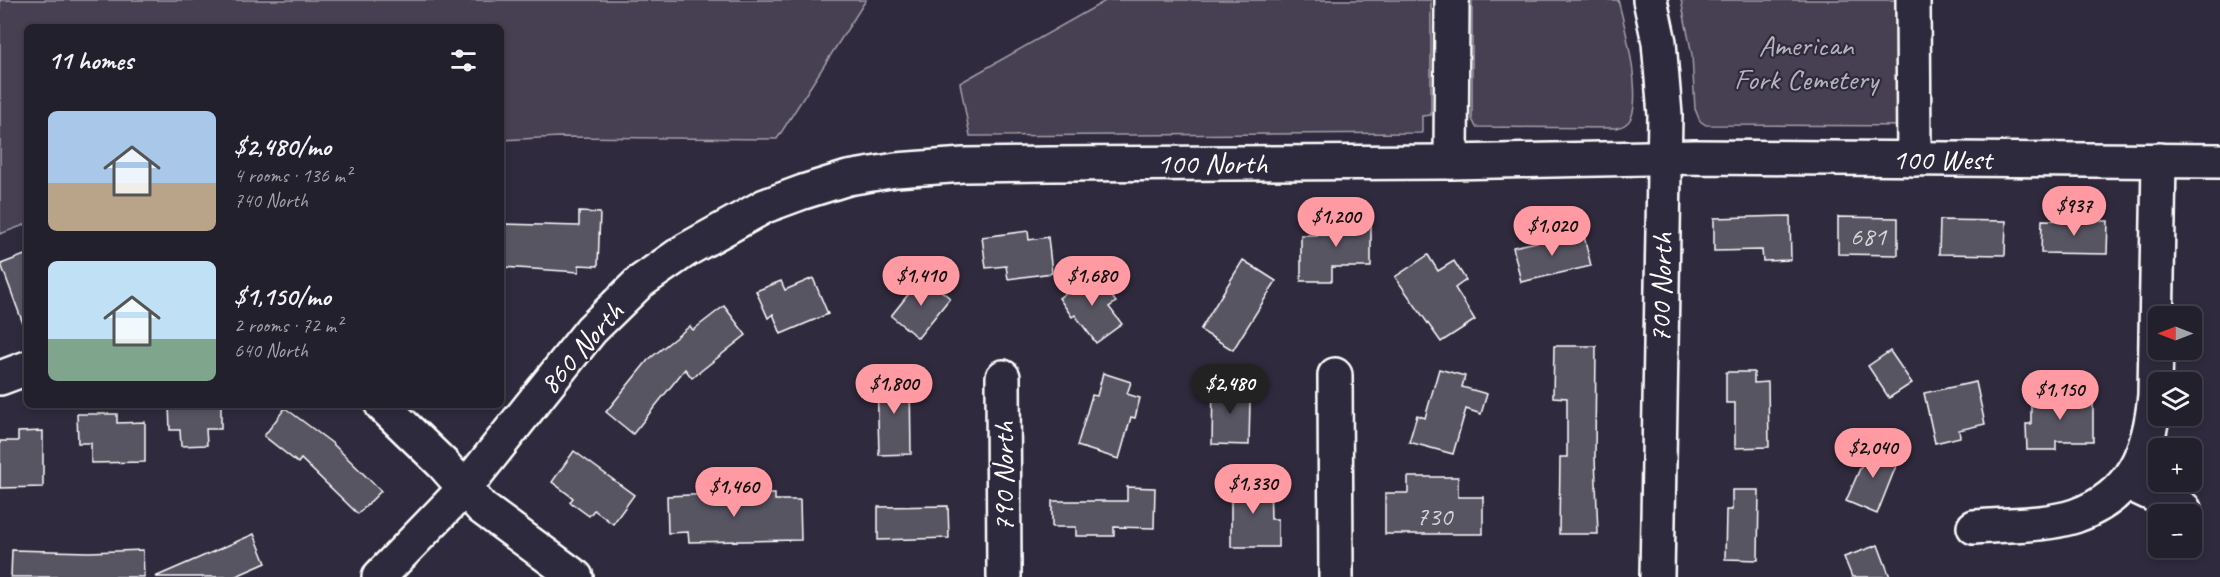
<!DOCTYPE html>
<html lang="en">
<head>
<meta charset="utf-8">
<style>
	:root { --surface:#23202e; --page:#2b2836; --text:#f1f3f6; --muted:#a3a3aa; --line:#403e4a; --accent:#ff9aa2 }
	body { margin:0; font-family:Caveat,sans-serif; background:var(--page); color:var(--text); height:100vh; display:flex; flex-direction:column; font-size:22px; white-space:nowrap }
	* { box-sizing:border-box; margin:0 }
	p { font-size:20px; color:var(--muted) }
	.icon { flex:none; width:33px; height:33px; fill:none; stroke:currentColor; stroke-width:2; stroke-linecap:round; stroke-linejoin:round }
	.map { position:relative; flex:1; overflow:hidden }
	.panel { position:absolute; left:24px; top:24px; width:480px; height:384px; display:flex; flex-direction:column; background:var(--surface); border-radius:9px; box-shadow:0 3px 9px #0003,0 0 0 2px var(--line) }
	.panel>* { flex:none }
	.needle { width:39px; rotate:270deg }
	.fabs { position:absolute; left:2148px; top:306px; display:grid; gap:12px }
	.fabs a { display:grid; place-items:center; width:54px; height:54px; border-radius:9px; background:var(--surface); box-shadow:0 3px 9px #0003,0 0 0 2px var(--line); font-size:30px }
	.price { position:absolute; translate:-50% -51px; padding:0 14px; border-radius:21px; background:var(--accent); color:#111; font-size:20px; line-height:39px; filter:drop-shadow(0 2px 3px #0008) }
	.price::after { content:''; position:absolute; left:50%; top:36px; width:18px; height:14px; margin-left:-9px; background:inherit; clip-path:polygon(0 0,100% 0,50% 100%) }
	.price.selected { background:#222; color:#fff }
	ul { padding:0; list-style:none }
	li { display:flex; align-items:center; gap:18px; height:150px; padding:0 24px }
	li span { display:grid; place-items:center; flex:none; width:168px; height:120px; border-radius:9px; color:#555 }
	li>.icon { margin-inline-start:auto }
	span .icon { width:72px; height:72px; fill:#fffc; stroke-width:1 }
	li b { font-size:26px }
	h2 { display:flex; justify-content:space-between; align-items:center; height:72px; padding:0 24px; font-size:26px }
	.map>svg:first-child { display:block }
</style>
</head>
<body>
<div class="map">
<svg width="2220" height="577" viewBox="0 0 2220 577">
	<rect width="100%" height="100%" fill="#2f2a3d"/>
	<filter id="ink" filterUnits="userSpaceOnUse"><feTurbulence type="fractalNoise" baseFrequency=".0167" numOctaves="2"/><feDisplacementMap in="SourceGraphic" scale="12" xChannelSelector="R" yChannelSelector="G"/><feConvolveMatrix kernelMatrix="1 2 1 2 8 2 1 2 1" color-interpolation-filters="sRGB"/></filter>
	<g filter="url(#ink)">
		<!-- green -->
		<g fill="#464152" stroke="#a2a0a8" stroke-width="1.5">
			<path d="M 0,0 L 866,0 L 777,139 L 560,137 L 501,140 L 501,27 L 27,27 L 27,224 L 0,234 Z"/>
			<path d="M 1107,0 L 1431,0 L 1431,115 L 1422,116 L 1422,133 L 970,136 L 960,83 Z"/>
			<path d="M 1472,0 L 1618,0 C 1625,26 1642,94 1631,118 C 1628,124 1622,127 1616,128 L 1476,127 L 1472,119 Z"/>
			<path d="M 1681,0 L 1924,0 L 1924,126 L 1706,125 L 1700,121 L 1695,109 L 1692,55 Z"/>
		</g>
		<!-- building -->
		<g fill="#595564" stroke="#fff" stroke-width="1.5">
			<path d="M 579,212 L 600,213 L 598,266 L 579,265 L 579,272 L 502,267 L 503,224 L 579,226 Z"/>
			<path d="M 1790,216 L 1791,260 L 1763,261 L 1762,250 L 1714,251 L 1714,218 Z"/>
			<path d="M 1838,217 L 1898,218 L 1898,255 L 1838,254 Z"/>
			<path d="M 1326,218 L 1371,218 L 1371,267 L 1332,267 L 1332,281 L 1301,281 L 1301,235 L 1326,235 Z"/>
			<path d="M 1940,220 L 2006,221 L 2005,255 L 1939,254 Z"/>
			<path d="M 2042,220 L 2108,221 L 2107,254 L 2041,253 Z"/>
			<path d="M 1028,231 L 1029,240 L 1048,237 L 1052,273 L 1008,279 L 1006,266 L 986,268 L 982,237 Z"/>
			<path d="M 1583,232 L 1591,266 L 1521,282 L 1513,247 Z"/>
			<path d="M 27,254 L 27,329 L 25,329 L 1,264 Z"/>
			<path d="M 1428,255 L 1438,271 L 1454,261 L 1466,280 L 1455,288 L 1475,320 L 1441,342 L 1395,277 Z"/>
			<path d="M 1243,260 L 1276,281 L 1233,350 L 1200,330 Z"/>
			<path d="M 1094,272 L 1116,302 L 1109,307 L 1122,324 L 1096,343 L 1075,315 L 1072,317 L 1059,298 Z"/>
			<path d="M 923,276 L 950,298 L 918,338 L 891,316 Z"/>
			<path d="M 813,278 L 828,314 L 781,334 L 773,314 L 768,318 L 756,291 L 781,281 L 785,290 Z"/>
			<path d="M 724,306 L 746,335 L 692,378 L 685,369 L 633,434 L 606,412 L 648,360 L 690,326 L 693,330 Z"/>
			<path d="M 1554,346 L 1596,346 L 1595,457 L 1598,534 L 1559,534 L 1560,457 L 1567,457 L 1567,398 L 1553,397 Z"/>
			<path d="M 1890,351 L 1912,383 L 1889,398 L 1868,366 Z"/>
			<path d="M 1439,369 L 1465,376 L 1462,387 L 1487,394 L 1481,414 L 1466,409 L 1453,454 L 1409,442 L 1417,415 L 1425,418 Z"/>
			<path d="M 1726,372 L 1754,372 L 1754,383 L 1768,382 L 1769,447 L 1735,448 L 1735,403 L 1726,403 Z"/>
			<path d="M 1103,373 L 1131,382 L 1127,394 L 1140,398 L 1135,418 L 1131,417 L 1119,459 L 1077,446 L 1092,395 L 1097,396 Z"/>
			<path d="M 910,376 L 911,454 L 879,455 L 877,377 Z"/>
			<path d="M 1213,381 L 1238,381 L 1237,402 L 1250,402 L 1249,445 L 1212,444 Z"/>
			<path d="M 1976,382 L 1985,424 L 1959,430 L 1960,437 L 1935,443 L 1924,393 Z"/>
			<path d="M 2093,395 L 2093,441 L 2056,441 L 2056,450 L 2027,450 L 2026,424 L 2031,424 L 2031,396 Z"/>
			<path d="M 169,405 L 221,405 L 221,429 L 206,429 L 207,445 L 181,446 L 180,430 L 170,430 Z"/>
			<path d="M 285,408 L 332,443 L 381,491 L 358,514 L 301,459 L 298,463 L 264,436 Z"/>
			<path d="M 77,414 L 117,414 L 117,423 L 145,422 L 145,462 L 91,463 L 91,443 L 78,443 Z"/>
			<path d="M 43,431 L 43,487 L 0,488 L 0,441 L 18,441 L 18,432 Z"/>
			<path d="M 1871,443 L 1900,456 L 1877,514 L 1846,501 Z"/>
			<path d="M 574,451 L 634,495 L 613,524 L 594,510 L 589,516 L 570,502 L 573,498 L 552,482 Z"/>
			<path d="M 1408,477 L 1458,477 L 1458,497 L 1483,497 L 1483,534 L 1385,534 L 1385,493 L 1408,493 Z"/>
			<path d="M 1270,480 L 1271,519 L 1278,519 L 1278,547 L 1231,547 L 1231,481 Z"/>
			<path d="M 1127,487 L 1155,488 L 1154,528 L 1114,527 L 1114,536 L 1076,536 L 1076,527 L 1052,527 L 1052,501 L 1127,501 Z"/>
			<path d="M 1732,490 L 1759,490 L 1758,560 L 1725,559 L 1726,510 L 1732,510 Z"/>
			<path d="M 714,494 L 775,494 L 775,500 L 800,500 L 801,540 L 689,542 L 688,532 L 668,533 L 667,496 Z"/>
			<path d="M 948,506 L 949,538 L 878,540 L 878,507 Z"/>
			<path d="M 254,534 L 266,563 L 234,577 L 155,577 Z"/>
			<path d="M 1878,545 L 1890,577 L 1852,577 L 1844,557 Z"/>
			<path d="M 12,550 L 89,552 L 143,550 L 144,577 L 11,577 Z"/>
		</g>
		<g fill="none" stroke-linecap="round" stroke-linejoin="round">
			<!-- minor casing -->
			<g stroke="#fff" stroke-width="38">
				<g id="minor">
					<path d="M 1650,0 L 1659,42 L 1665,115 L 1657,577"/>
					<path d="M 1913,0 L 1914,159"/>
					<path d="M 1451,162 L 1452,0"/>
					<path d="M 1335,375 L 1336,577"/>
					<path d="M 1003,377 L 1004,577"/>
					<path d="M 0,378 L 27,368"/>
					<path d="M 382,405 L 443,464 L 482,508 L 576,577"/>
					<path d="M 2126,482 L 2184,509"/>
					<path d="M 1974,527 C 2007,524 2044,526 2075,516 C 2133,496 2150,450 2155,395 L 2159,160"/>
					<path d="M 379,577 L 465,488 L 591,330 L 640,282 L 686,250 L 765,206 L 803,192 L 848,178 L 896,170 L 964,165 L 1051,164 L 1451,162 L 1695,157 L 2220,161"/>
				</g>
			</g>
			<!-- minor -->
			<use href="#minor" stroke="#2f2a3d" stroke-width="33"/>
		</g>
	</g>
	<g text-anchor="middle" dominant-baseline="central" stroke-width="4.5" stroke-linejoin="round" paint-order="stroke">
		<!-- number labels -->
		<g font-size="27" fill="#d6d4d8">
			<text x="1868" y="236">681</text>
			<text x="1434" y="516">730</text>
		</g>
		<!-- park labels -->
		<g font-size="30" fill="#b5b3ba" stroke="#2f2a3d">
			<text x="1806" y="45">American<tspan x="1806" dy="34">Fork Cemetery</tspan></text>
		</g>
		<!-- street labels -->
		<g font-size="30" fill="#fff" stroke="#2f2a3d">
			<text x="1942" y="159">100 West</text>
			<text x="1212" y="163">100 North</text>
			<text transform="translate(1661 288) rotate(-89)">700 North</text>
			<text transform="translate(581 348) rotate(-49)">860 North</text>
			<text transform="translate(1003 477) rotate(-90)">790 North</text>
		</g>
	</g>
</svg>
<div class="fabs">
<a><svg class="needle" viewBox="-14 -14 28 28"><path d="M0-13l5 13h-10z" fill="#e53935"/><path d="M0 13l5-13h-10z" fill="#a3a3aa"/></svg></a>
<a><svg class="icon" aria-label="layers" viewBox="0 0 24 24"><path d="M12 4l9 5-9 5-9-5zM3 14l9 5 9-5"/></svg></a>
<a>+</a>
<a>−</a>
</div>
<b class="price" style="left:2074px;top:237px">$937</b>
<b class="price" style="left:1336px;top:248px">$1,200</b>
<b class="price" style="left:1552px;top:257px">$1,020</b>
<b class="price" style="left:921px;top:307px">$1,410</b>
<b class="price" style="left:1092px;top:307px">$1,680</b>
<b class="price" style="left:894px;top:415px">$1,800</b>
<b class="price selected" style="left:1230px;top:415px">$2,480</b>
<b class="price" style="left:2060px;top:421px">$1,150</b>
<b class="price" style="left:1873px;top:479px">$2,040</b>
<b class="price" style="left:1253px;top:515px">$1,330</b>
<b class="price" style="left:734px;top:518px">$1,460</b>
<section class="panel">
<h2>11 homes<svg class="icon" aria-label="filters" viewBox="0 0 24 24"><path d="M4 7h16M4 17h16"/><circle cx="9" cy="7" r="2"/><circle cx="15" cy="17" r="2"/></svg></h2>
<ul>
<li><span style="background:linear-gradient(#a9c7e8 60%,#b9a48a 0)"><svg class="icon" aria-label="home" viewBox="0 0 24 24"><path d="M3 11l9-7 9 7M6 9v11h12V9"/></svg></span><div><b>$2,480/mo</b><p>4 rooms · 136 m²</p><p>740 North</p></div></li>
<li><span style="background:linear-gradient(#bfe0f5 65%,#7fa58c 0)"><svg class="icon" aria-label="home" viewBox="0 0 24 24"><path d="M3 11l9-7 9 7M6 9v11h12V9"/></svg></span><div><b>$1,150/mo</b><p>2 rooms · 72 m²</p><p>640 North</p></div></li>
</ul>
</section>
</div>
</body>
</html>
